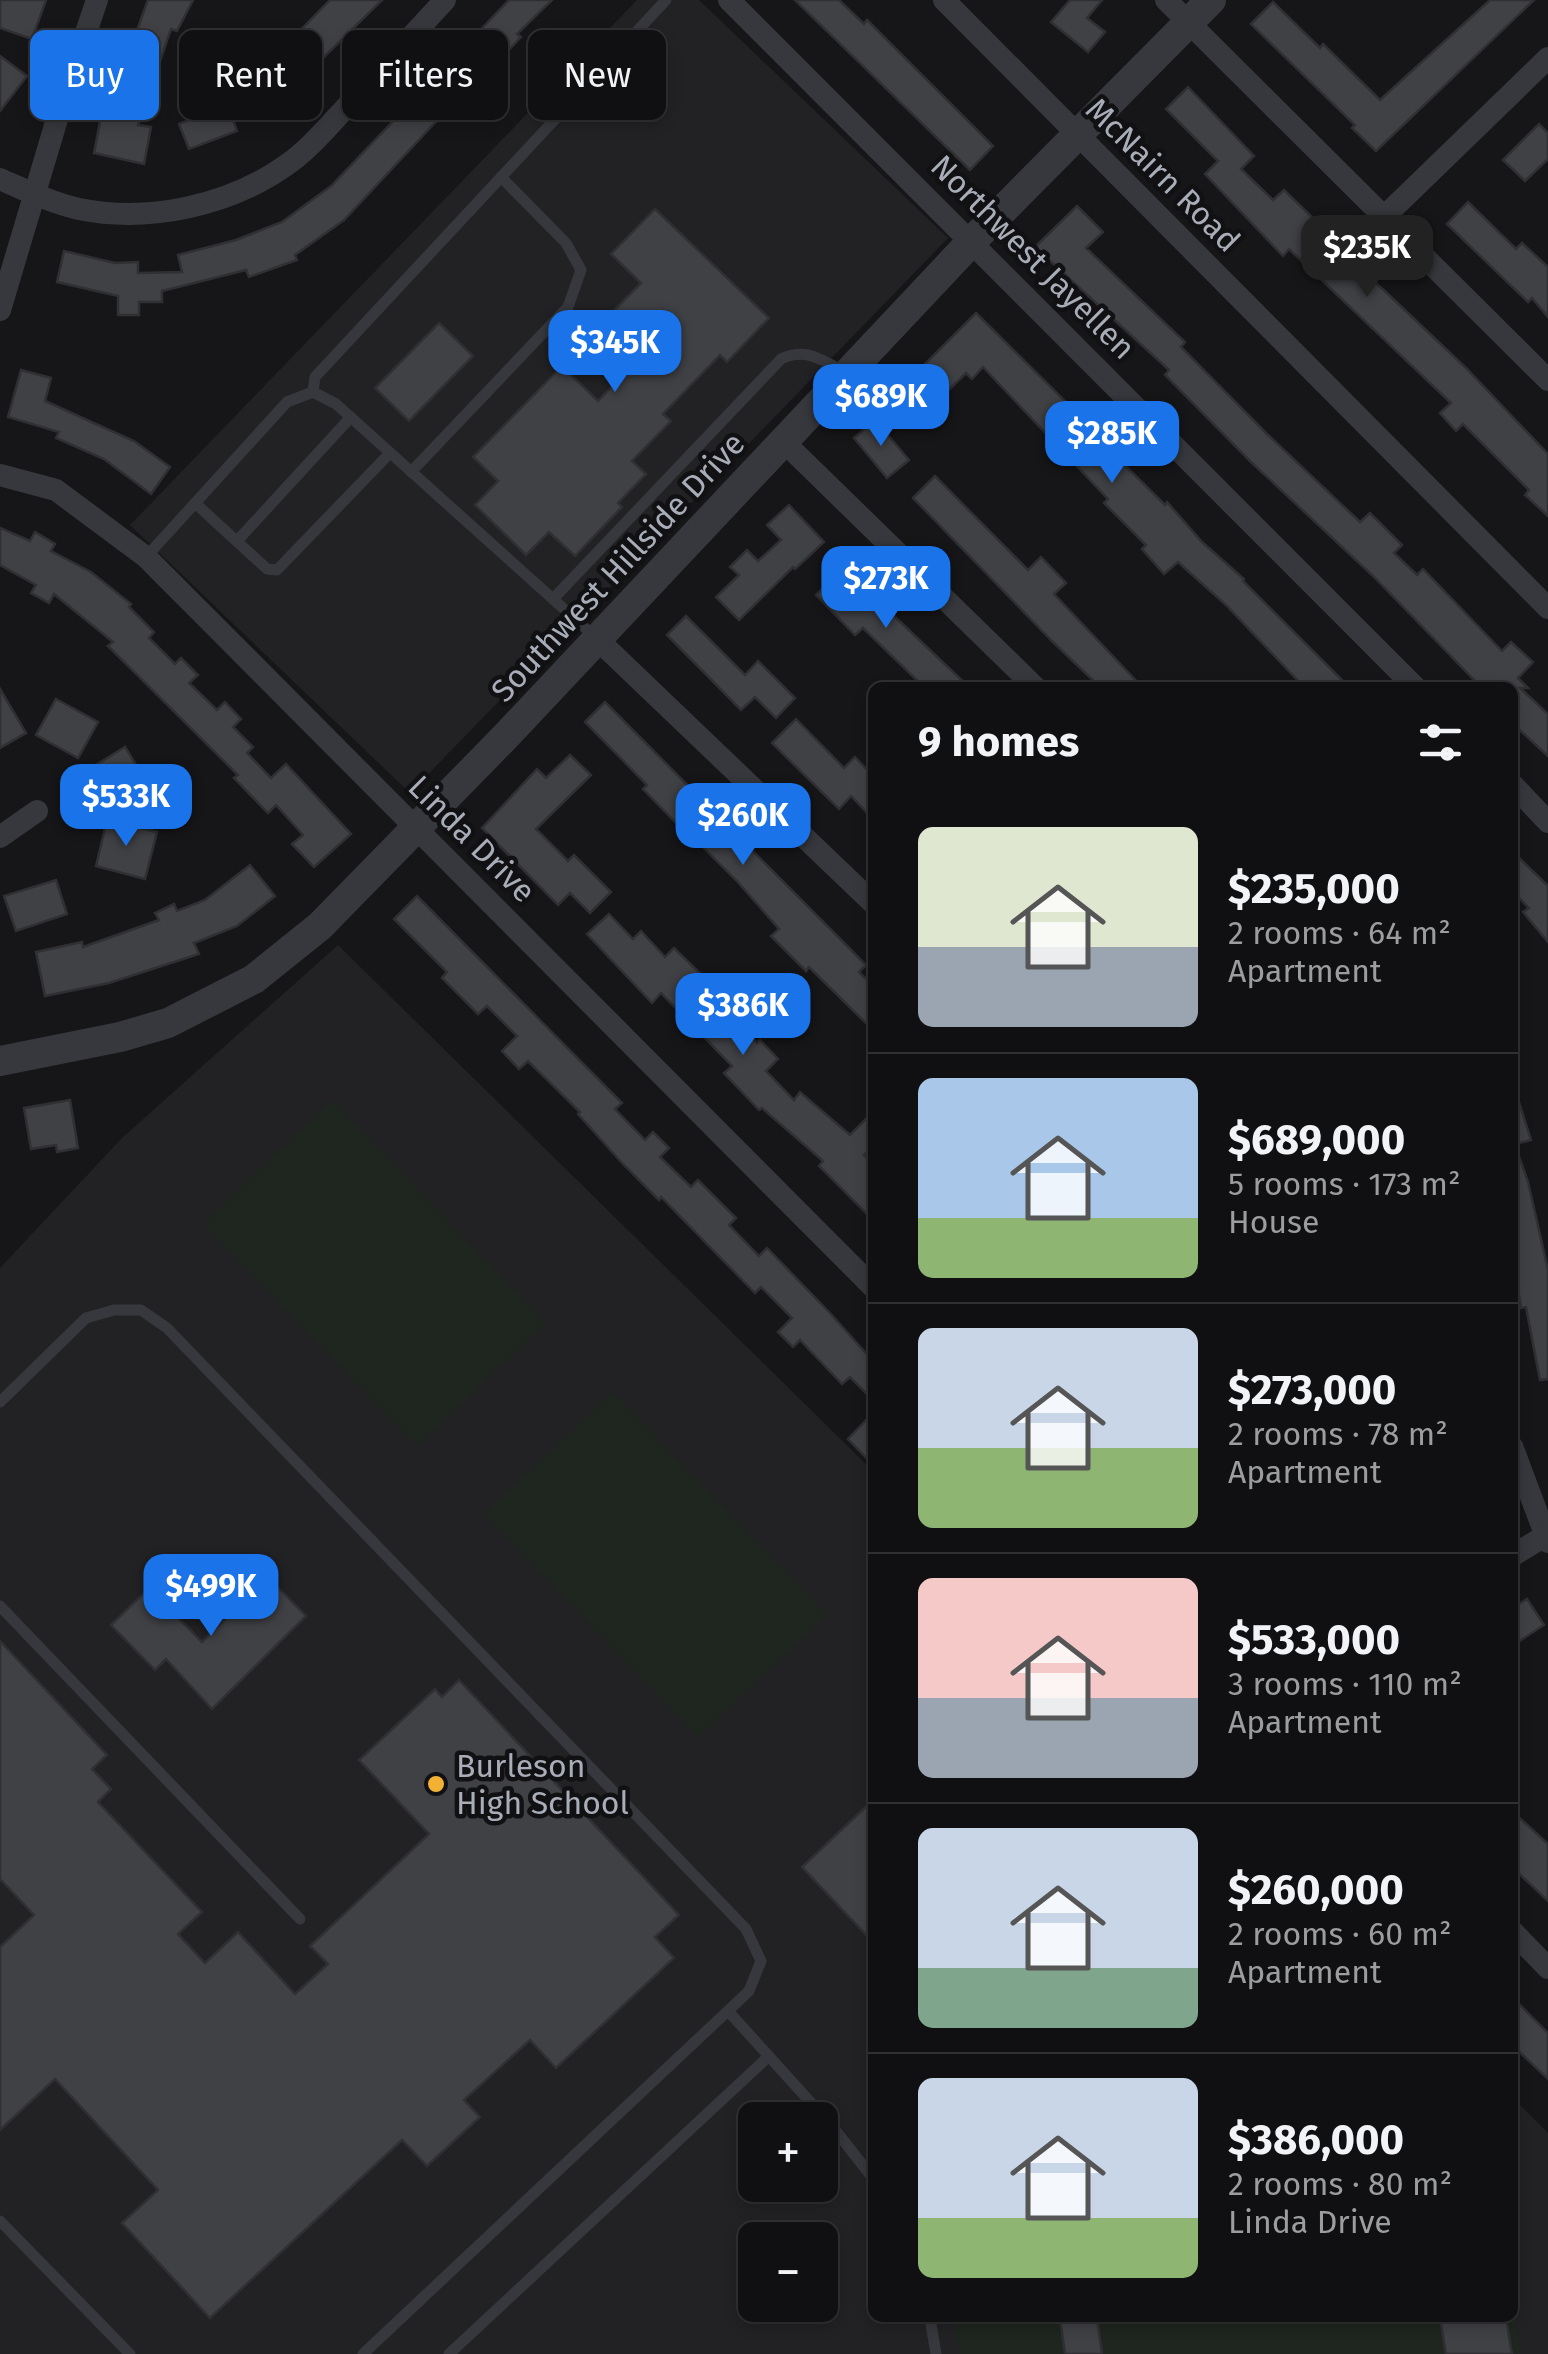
<!DOCTYPE html>
<html lang="en">
<head>
<meta charset="utf-8">
<style>
	:root { --surface:#101012; --page:#1e1e20; --text:#f1f3f6; --muted:#9c9d9f; --line:#303032; --accent:#1a73e8 }
	body { margin:0; font-family:"Fira Sans",sans-serif; background:var(--page); color:var(--text); height:100vh; display:flex; flex-direction:column; font-size:38px; white-space:nowrap }
	* { box-sizing:border-box; margin:0 }
	p { font-size:32px; color:var(--muted) }
	.icon { flex:none; width:55px; height:55px; fill:none; stroke:currentColor; stroke-width:2; stroke-linecap:round; stroke-linejoin:round }
	.map { position:relative; flex:1; overflow:hidden }
	.panel { position:absolute; left:868px; top:682px; width:650px; height:1640px; display:flex; flex-direction:column; background:var(--surface); border-radius:15px; box-shadow:0 5px 15px #0003,0 0 0 2px var(--line) }
	.panel>* { flex:none }
	.guide { position:absolute; left:30px; top:30px; width:688px; height:90px; display:flex; gap:20px }
	.controls { position:absolute; left:738px; top:2102px; display:grid; gap:20px }
	.controls a { display:grid; place-items:center; width:100px; height:100px; border-radius:15px; background:var(--surface); box-shadow:0 5px 15px #0003,0 0 0 2px var(--line); font-size:50px }
	.price { position:absolute; translate:-50% -85px; padding:0 22px; border-radius:20px; background:var(--accent); color:#fff; font-size:32px; line-height:65px; filter:drop-shadow(0 2px 5px #0008) }
	.price::after { content:''; position:absolute; left:50%; top:60px; width:30px; height:22px; margin-left:-15px; background:inherit; clip-path:polygon(0 0,100% 0,50% 100%) }
	.price.on { background:#222; color:#fff }
	ul { padding:0; list-style:none }
	li { display:flex; align-items:center; gap:30px; height:250px; padding:0 50px }
	li+li { border-top:2px solid var(--line) }
	li span { display:grid; place-items:center; flex:none; width:280px; height:200px; border-radius:15px; color:#555 }
	li>.icon { margin-inline-start:auto }
	span .icon { width:120px; height:120px; fill:#fffc; stroke-width:1 }
	li b { font-size:42px }
	h2 { display:flex; justify-content:space-between; align-items:center; height:120px; padding:0 50px; font-size:42px }
	.pill { padding:0 35px; border-radius:15px; background:var(--surface); box-shadow:0 5px 15px #0003,0 0 0 2px var(--line); font-size:35px; line-height:90px }
	.pill.on { background:var(--accent); color:#fff }
	.map>svg:first-child { display:block }
</style>
</head>
<body>
<div class="map">
<svg width="1548" height="2354" viewBox="0 0 1548 2354">
	<rect width="100%" height="100%" fill="#161618"/>
	<!-- built -->
	<g fill="#222225" fill-rule="evenodd">
		<path d="M 637,0 L 699,0 L 948,238 L 410,793 L 130,525 Z"/>
		<path d="M 338,945 L 872,1470 L 872,2318 L 1512,2318 L 1513,2098 L 1548,2133 L 1548,2354 L 0,2354 L 0,1268 L 122,1138 ZM 755,2120 L 820,2120 L 820,2185 L 755,2185 ZM 755,2240 L 820,2240 L 820,2305 L 755,2305 Z"/>
	</g>
	<!-- green -->
	<g fill="#1e261f">
		<path d="M 332,1100 L 546,1323 L 417,1446 L 203,1224 Z"/>
		<path d="M 613,1392 L 827,1615 L 698,1737 L 484,1514 Z"/>
		<path d="M 1513,2305 L 1521,2354 L 960,2354 L 954,2318 L 1512,2318 Z"/>
	</g>
	<!-- building -->
	<g fill="#404145" stroke="#303034" stroke-width="2.5">
		<path d="M 0,0 L 46,0 L 32,39 L 0,28 Z"/>
		<path d="M 148,0 L 193,0 L 177,31 L 171,29 L 138,125 L 151,127 L 144,164 L 94,153 L 104,101 L 111,102 Z"/>
		<path d="M 330,0 L 382,0 L 265,115 L 241,91 Z"/>
		<path d="M 509,0 L 552,0 L 517,34 L 521,37 L 479,82 L 446,111 L 344,220 L 295,255 L 297,260 L 249,277 L 246,270 L 162,291 L 162,302 L 139,302 L 139,315 L 118,315 L 118,296 L 57,282 L 64,251 L 115,263 L 138,262 L 138,273 L 182,272 L 178,255 L 236,240 L 282,222 L 331,186 Z"/>
		<path d="M 795,0 L 839,0 L 864,24 L 867,20 L 993,146 L 970,170 Z"/>
		<path d="M 1070,0 L 1102,0 L 1087,18 L 1105,32 L 1088,52 L 1051,22 Z"/>
		<path d="M 1490,0 L 1534,0 L 1376,151 L 1352,128 L 1355,125 L 1251,24 L 1273,2 L 1320,48 L 1323,44 L 1380,100 Z"/>
		<path d="M 0,56 L 27,76 L 0,111 Z"/>
		<path d="M 1188,87 L 1254,156 L 1241,169 L 1273,200 L 1284,190 L 1348,252 L 1340,260 L 1367,285 L 1373,280 L 1465,367 L 1548,454 L 1548,516 L 1525,495 L 1529,490 L 1463,424 L 1456,431 L 1440,413 L 1451,403 L 1289,249 L 1283,256 L 1205,174 L 1218,161 L 1166,109 Z"/>
		<path d="M 228,106 L 237,131 L 189,149 L 179,124 Z"/>
		<path d="M 1539,124 L 1548,133 L 1548,159 L 1525,181 L 1503,160 Z"/>
		<path d="M 1468,202 L 1516,249 L 1522,243 L 1548,267 L 1548,317 L 1532,298 L 1528,302 L 1447,224 Z"/>
		<path d="M 1077,206 L 1103,232 L 1086,248 L 1185,342 L 1181,347 L 1266,433 L 1360,522 L 1370,513 L 1402,545 L 1394,553 L 1417,575 L 1423,569 L 1502,651 L 1511,642 L 1533,662 L 1518,678 L 1528,688 L 1520,688 L 1548,714 L 1548,756 L 1512,723 L 1512,688 L 1482,688 L 1372,575 L 1251,462 L 1165,375 L 1169,370 L 1035,247 Z"/>
		<path d="M 655,209 L 769,318 L 727,362 L 720,355 L 663,414 L 671,421 L 632,461 L 646,474 L 618,503 L 622,507 L 575,556 L 549,532 L 526,555 L 475,505 L 498,481 L 473,457 L 562,366 L 598,401 L 624,373 L 588,337 L 641,283 L 611,254 Z"/>
		<path d="M 976,313 L 1072,408 L 1069,410 L 1165,505 L 1167,502 L 1202,542 L 1244,579 L 1243,581 L 1350,688 L 1305,688 L 1226,605 L 1178,562 L 1164,574 L 1142,549 L 1146,545 L 1104,503 L 1108,499 L 983,367 L 972,379 L 966,373 L 919,419 L 895,394 Z"/>
		<path d="M 439,323 L 473,356 L 409,421 L 375,388 Z"/>
		<path d="M 21,370 L 51,378 L 45,401 L 134,441 L 170,467 L 151,494 L 104,459 L 56,438 L 59,432 L 8,417 Z"/>
		<path d="M 875,420 L 909,460 L 887,478 L 854,438 Z"/>
		<path d="M 935,476 L 1028,570 L 1041,557 L 1066,583 L 1054,594 L 1143,688 L 1101,688 L 1053,642 L 913,498 Z"/>
		<path d="M 789,505 L 824,542 L 795,569 L 793,567 L 739,620 L 716,597 L 739,575 L 730,567 L 747,550 L 758,561 L 781,540 L 767,525 Z"/>
		<path d="M 0,528 L 30,541 L 35,532 L 55,544 L 51,551 L 91,572 L 131,604 L 129,607 L 154,632 L 149,638 L 175,664 L 181,658 L 198,675 L 189,683 L 217,710 L 225,702 L 241,719 L 233,727 L 253,747 L 247,753 L 271,778 L 286,764 L 351,834 L 314,867 L 292,844 L 303,835 L 276,805 L 268,813 L 234,778 L 238,775 L 108,646 L 113,642 L 54,594 L 49,603 L 31,593 L 36,585 L 0,565 Z"/>
		<path d="M 844,567 L 893,615 L 970,688 L 925,688 L 863,628 L 855,635 L 816,595 Z"/>
		<path d="M 686,616 L 745,675 L 758,661 L 795,698 L 776,718 L 755,697 L 741,710 L 667,635 Z"/>
		<path d="M 0,689 L 26,733 L 0,748 Z"/>
		<path d="M 56,699 L 98,722 L 78,758 L 36,735 Z"/>
		<path d="M 605,702 L 866,965 L 859,972 L 872,985 L 872,1029 L 809,967 L 806,971 L 771,936 L 779,929 L 737,881 L 684,828 L 683,830 L 643,789 L 647,785 L 585,722 Z"/>
		<path d="M 796,719 L 844,768 L 855,757 L 872,775 L 872,818 L 851,796 L 839,809 L 772,743 Z"/>
		<path d="M 125,747 L 149,786 L 115,807 L 91,768 Z"/>
		<path d="M 570,755 L 591,775 L 536,829 L 568,861 L 574,855 L 611,892 L 590,913 L 570,893 L 558,905 L 482,828 L 537,769 L 546,778 Z"/>
		<path d="M 107,820 L 157,832 L 145,879 L 96,866 Z"/>
		<path d="M 1512,851 L 1548,886 L 1548,942 L 1523,912 L 1529,908 L 1512,891 Z"/>
		<path d="M 250,865 L 275,896 L 237,926 L 194,943 L 199,954 L 109,983 L 45,996 L 36,952 L 82,942 L 83,947 L 159,920 L 155,913 L 174,904 L 177,911 L 205,900 Z"/>
		<path d="M 56,880 L 67,914 L 16,931 L 4,896 Z"/>
		<path d="M 417,896 L 622,1103 L 615,1109 L 645,1140 L 653,1132 L 669,1148 L 660,1157 L 691,1187 L 698,1180 L 736,1218 L 729,1225 L 759,1256 L 767,1248 L 829,1312 L 872,1360 L 872,1399 L 850,1377 L 842,1384 L 800,1340 L 793,1347 L 778,1332 L 792,1318 L 761,1287 L 755,1293 L 661,1197 L 659,1200 L 622,1163 L 578,1114 L 580,1112 L 528,1061 L 519,1069 L 502,1051 L 517,1036 L 487,1006 L 478,1014 L 442,978 L 447,972 L 394,919 Z"/>
		<path d="M 609,914 L 633,939 L 641,931 L 665,957 L 674,948 L 708,981 L 701,988 L 757,1043 L 760,1040 L 778,1059 L 766,1071 L 794,1100 L 800,1092 L 850,1135 L 872,1113 L 872,1147 L 864,1155 L 872,1164 L 872,1219 L 819,1166 L 823,1161 L 762,1108 L 759,1110 L 724,1073 L 732,1066 L 661,993 L 652,1003 L 587,934 Z"/>
		<path d="M 1516,1093 L 1531,1140 L 1512,1145 L 1512,1094 Z"/>
		<path d="M 70,1100 L 78,1148 L 57,1152 L 56,1145 L 31,1149 L 24,1108 Z"/>
		<path d="M 1516,1148 L 1528,1182 L 1548,1270 L 1548,1379 L 1540,1380 L 1526,1307 L 1521,1308 L 1512,1250 L 1512,1149 Z"/>
		<path d="M 872,1414 L 872,1464 L 848,1439 Z"/>
		<path d="M 268,1577 L 306,1616 L 212,1709 L 166,1659 L 155,1670 L 111,1625 L 149,1588 L 202,1642 Z"/>
		<path d="M 1527,1599 L 1544,1625 L 1512,1646 L 1512,1608 Z"/>
		<path d="M 0,1641 L 107,1755 L 92,1769 L 111,1789 L 98,1802 L 202,1912 L 178,1934 L 205,1963 L 238,1932 L 295,1994 L 328,1964 L 310,1946 L 429,1834 L 359,1760 L 435,1689 L 442,1697 L 459,1680 L 679,1915 L 655,1937 L 674,1958 L 556,2068 L 530,2040 L 464,2100 L 480,2117 L 427,2166 L 402,2140 L 210,2318 L 122,2223 L 158,2190 L 55,2079 L 0,2130 L 0,1947 L 34,1915 L 0,1879 Z"/>
		<path d="M 872,1801 L 872,1941 L 802,1867 Z"/>
		<path d="M 1512,1811 L 1548,1844 L 1548,1901 L 1512,1867 Z"/>
		<path d="M 1512,1997 L 1548,2033 L 1548,2079 L 1512,2045 Z"/>
		<path d="M 1060,2318 L 1097,2318 L 1102,2354 L 1065,2354 Z"/>
		<path d="M 1440,2318 L 1506,2318 L 1512,2354 L 1446,2354 Z"/>
	</g>
	<g fill="none" stroke-linecap="round" stroke-linejoin="round">
		<!-- service -->
		<g stroke="#37383d" stroke-width="11">
			<path d="M 313,392 L 315,377 L 666,0"/>
			<path d="M 411,472 L 568,307 L 581,270 L 566,243 L 501,177"/>
			<path d="M 195,503 L 267,569 L 277,570 L 390,453"/>
			<path d="M 237,541 L 351,417"/>
			<path d="M 146,557 L 287,402 L 313,392 L 336,404 L 594,636"/>
			<path d="M 553,599 L 781,359 C 806,347 822,360 844,372"/>
			<path d="M 0,1402 L 86,1318 L 114,1310 L 141,1310 L 167,1328 L 746,1929 L 761,1961 L 749,1991 L 363,2354"/>
			<path d="M 0,1606 L 300,1919"/>
			<path d="M 728,2011 L 832,2126 L 872,2177"/>
			<path d="M 0,2221 L 130,2354"/>
			<path d="M 930,2318 L 936,2354"/>
			<path d="M 449,2354 L 769,2056"/>
		</g>
		<!-- minor -->
		<g stroke="#37383d" stroke-width="22">
			<path d="M 729,0 L 1416,688"/>
			<path d="M 944,0 L 1548,608"/>
			<path d="M 1166,0 L 1548,380"/>
			<path d="M 0,179 C 25,190 52,203 79,209 C 148,223 228,206 285,166 C 310,149 330,124 351,102 C 382,68 414,34 445,0"/>
			<path d="M 1385,216 L 1548,58"/>
			<path d="M 0,310 L 60,109 L 97,0"/>
			<path d="M 784,442 L 1036,688"/>
			<path d="M 0,475 L 56,490 L 146,557 L 872,1286"/>
			<path d="M 596,638 L 872,902"/>
			<path d="M 1512,784 L 1548,822"/>
			<path d="M 0,837 L 37,811"/>
			<path d="M 1512,1446 L 1548,1542"/>
			<path d="M 1512,1556 L 1548,1534"/>
			<path d="M 1512,1931 L 1548,1968"/>
		</g>
		<!-- tertiary -->
		<path stroke="#37383d" stroke-width="30" d="M 0,1061 L 120,1037 L 168,1023 L 254,979 L 320,926 L 505,737 L 972,241 L 1211,0"/>
	</g>
	<!-- markers -->
	<circle fill="#f2b134" stroke="#111113" stroke-width="4" cx="436" cy="1784" r="10"/>
	<g text-anchor="middle" dominant-baseline="central" stroke-width="9" stroke-linejoin="round" paint-order="stroke">
		<!-- street labels -->
		<g font-size="32" fill="#a8adb8" stroke="#111113">
			<text transform="translate(1163 175) rotate(45)">McNairn Road</text>
			<text transform="translate(1033 257) rotate(45)">Northwest Jayellen</text>
			<text transform="translate(618 567) rotate(-47)">Southwest Hillside Drive</text>
			<text transform="translate(472 839) rotate(45)">Linda Drive</text>
		</g>
		<!-- poi labels -->
		<g font-size="32" fill="#a8adb8" stroke="#111113" text-anchor="start">
			<text x="456" y="1766">Burleson<tspan x="456" dy="37">High School</tspan></text>
		</g>
	</g>
</svg>
<div class="controls">
<a>+</a>
<a>−</a>
</div>
<b class="price on" style="left:1367px;top:300px">$235K</b>
<b class="price" style="left:615px;top:395px">$345K</b>
<b class="price" style="left:881px;top:449px">$689K</b>
<b class="price" style="left:1112px;top:486px">$285K</b>
<b class="price" style="left:886px;top:631px">$273K</b>
<b class="price" style="left:126px;top:849px">$533K</b>
<b class="price" style="left:743px;top:868px">$260K</b>
<b class="price" style="left:743px;top:1058px">$386K</b>
<b class="price" style="left:211px;top:1639px">$499K</b>
<div class="guide">
<a class="pill on">Buy</a>
<a class="pill">Rent</a>
<a class="pill">Filters</a>
<a class="pill">New</a>
</div>
<section class="panel">
<h2>9 homes<svg class="icon" aria-label="filters" viewBox="0 0 24 24"><path d="M4 7h16M4 17h16"/><circle cx="9" cy="7" r="2"/><circle cx="15" cy="17" r="2"/></svg></h2>
<ul>
<li><span style="background:linear-gradient(#dfe7d0 60%,#9aa5b1 0)"><svg class="icon" aria-label="home" viewBox="0 0 24 24"><path d="M3 11l9-7 9 7M6 9v11h12V9"/></svg></span><div><b>$235,000</b><p>2 rooms · 64 m²</p><p>Apartment</p></div></li>
<li><span style="background:linear-gradient(#a9c7e8 70%,#8fb573 0)"><svg class="icon" aria-label="home" viewBox="0 0 24 24"><path d="M3 11l9-7 9 7M6 9v11h12V9"/></svg></span><div><b>$689,000</b><p>5 rooms · 173 m²</p><p>House</p></div></li>
<li><span style="background:linear-gradient(#c9d6e8 60%,#8fb573 0)"><svg class="icon" aria-label="home" viewBox="0 0 24 24"><path d="M3 11l9-7 9 7M6 9v11h12V9"/></svg></span><div><b>$273,000</b><p>2 rooms · 78 m²</p><p>Apartment</p></div></li>
<li><span style="background:linear-gradient(#f6c9c9 60%,#9aa5b1 0)"><svg class="icon" aria-label="home" viewBox="0 0 24 24"><path d="M3 11l9-7 9 7M6 9v11h12V9"/></svg></span><div><b>$533,000</b><p>3 rooms · 110 m²</p><p>Apartment</p></div></li>
<li><span style="background:linear-gradient(#c9d6e8 70%,#7fa58c 0)"><svg class="icon" aria-label="home" viewBox="0 0 24 24"><path d="M3 11l9-7 9 7M6 9v11h12V9"/></svg></span><div><b>$260,000</b><p>2 rooms · 60 m²</p><p>Apartment</p></div></li>
<li><span style="background:linear-gradient(#c9d6e8 70%,#8fb573 0)"><svg class="icon" aria-label="home" viewBox="0 0 24 24"><path d="M3 11l9-7 9 7M6 9v11h12V9"/></svg></span><div><b>$386,000</b><p>2 rooms · 80 m²</p><p>Linda Drive</p></div></li>
</ul>
</section>
</div>
</body>
</html>
